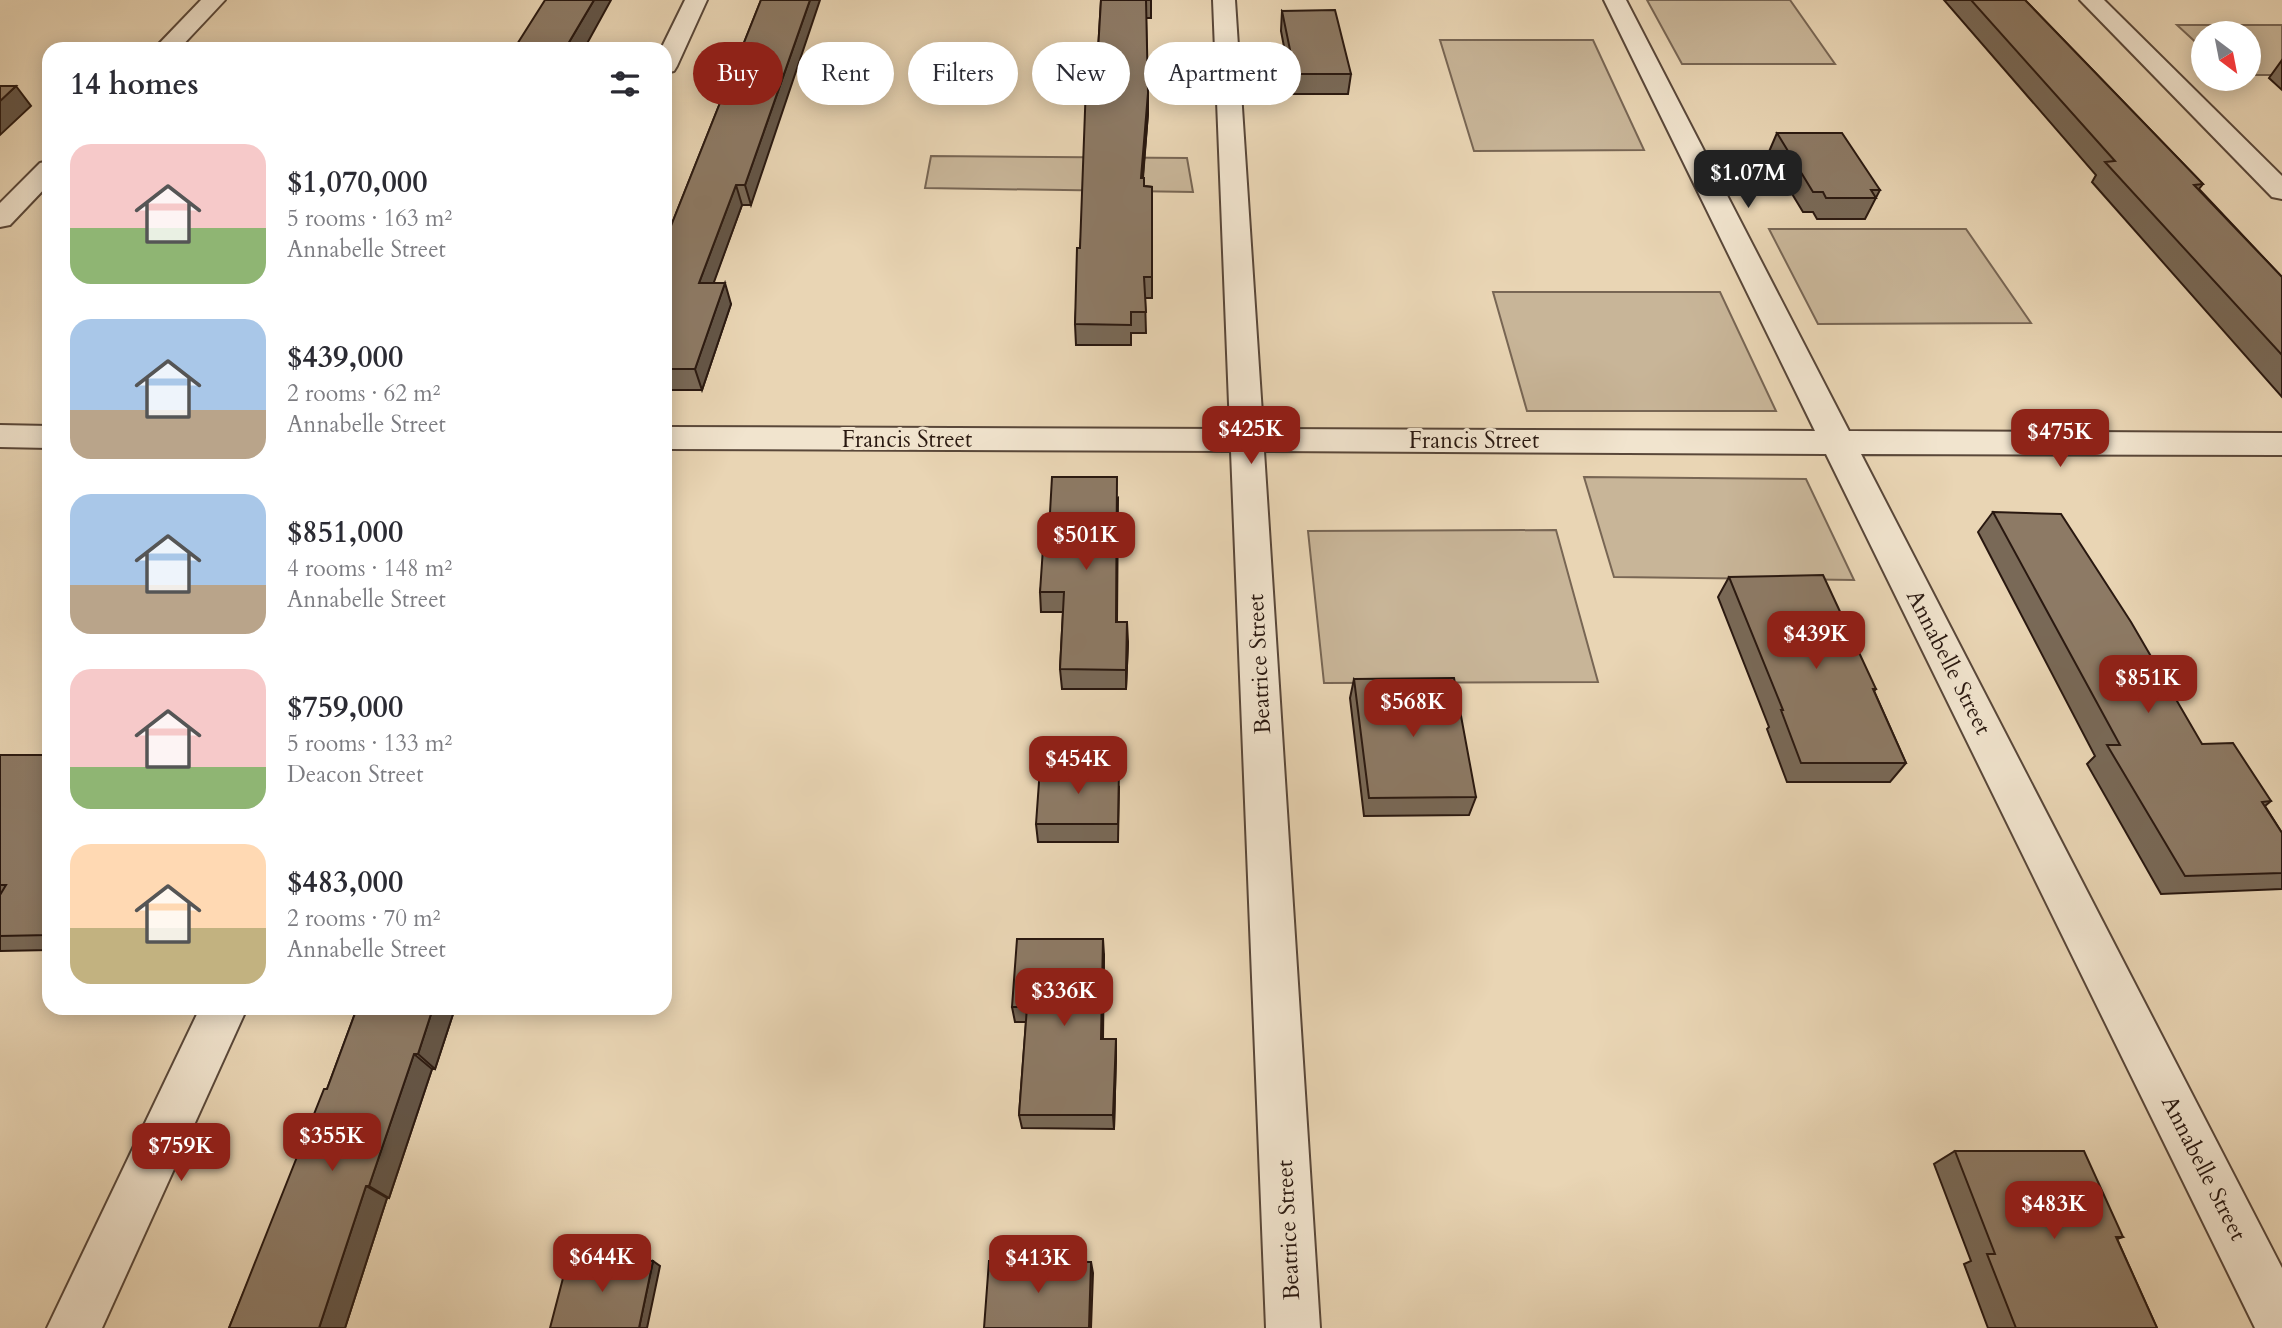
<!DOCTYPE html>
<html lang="en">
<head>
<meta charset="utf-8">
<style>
	:root { --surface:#fff; --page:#f7f7f7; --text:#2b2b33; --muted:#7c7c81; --accent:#8f2418 }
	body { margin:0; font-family:Cardo,serif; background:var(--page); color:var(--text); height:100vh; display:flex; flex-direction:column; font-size:26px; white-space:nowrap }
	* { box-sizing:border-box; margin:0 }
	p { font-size:23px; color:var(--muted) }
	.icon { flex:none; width:38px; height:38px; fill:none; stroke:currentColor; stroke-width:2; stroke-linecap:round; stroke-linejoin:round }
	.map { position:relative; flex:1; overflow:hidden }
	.sheet { position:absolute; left:42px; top:42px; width:630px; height:973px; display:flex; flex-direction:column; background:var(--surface); border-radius:21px; box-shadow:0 4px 18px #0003 }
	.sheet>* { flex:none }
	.guide { position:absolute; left:693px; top:42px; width:665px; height:63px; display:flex; gap:14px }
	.needle { width:46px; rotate:148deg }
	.fabs { position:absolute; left:2191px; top:21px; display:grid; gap:14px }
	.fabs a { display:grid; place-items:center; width:70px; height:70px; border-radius:50%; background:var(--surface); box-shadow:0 4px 18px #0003; font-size:35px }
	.price { position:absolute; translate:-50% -60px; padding:0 16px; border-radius:14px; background:var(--accent); color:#fff; font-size:23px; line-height:46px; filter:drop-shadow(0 2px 4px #0008) }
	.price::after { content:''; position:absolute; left:50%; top:42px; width:21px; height:16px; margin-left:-10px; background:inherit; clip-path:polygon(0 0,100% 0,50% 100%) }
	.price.current { background:#222; color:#fff }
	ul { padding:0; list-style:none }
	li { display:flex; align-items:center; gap:21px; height:175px; padding:0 28px }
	li span { display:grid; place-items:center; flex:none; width:196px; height:140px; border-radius:21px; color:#555 }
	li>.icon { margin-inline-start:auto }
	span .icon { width:84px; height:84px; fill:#fffc; stroke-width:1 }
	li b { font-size:30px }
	h2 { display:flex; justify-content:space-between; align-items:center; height:84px; padding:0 28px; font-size:30px }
	.chip { padding:0 24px; border-radius:32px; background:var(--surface); box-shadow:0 4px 18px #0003; font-size:24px; line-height:63px }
	.chip.current { background:var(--accent); color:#fff }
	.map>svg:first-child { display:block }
</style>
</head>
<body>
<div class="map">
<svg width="2282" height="1328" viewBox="0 0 2282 1328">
	<rect width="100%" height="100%" fill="#e9d5b4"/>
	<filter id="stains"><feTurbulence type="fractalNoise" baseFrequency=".00286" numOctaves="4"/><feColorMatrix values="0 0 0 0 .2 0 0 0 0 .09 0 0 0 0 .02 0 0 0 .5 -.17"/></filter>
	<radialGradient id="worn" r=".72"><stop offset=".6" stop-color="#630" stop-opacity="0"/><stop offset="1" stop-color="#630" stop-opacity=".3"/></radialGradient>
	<!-- green -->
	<g fill="#c8b598" stroke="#786654" stroke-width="2">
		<path d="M 1647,0 L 1790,0 L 1835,64 L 1682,64 Z"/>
		<path d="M 2177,25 L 2282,25 L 2282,75 L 2249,75 L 2249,33 L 2203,33 L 2203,49 Z"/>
		<path d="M 1440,40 L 1593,40 L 1644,150 L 1474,151 Z"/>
		<path d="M 931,156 L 1187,158 L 1193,192 L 925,188 Z"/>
		<path d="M 1769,229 L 1966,229 L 2031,323 L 1818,324 Z"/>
		<path d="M 1493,292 L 1720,292 L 1776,411 L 1527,411 Z"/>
		<path d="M 1584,477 L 1806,479 L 1854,580 L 1614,577 Z"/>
		<path d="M 1556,530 L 1598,682 L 1324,683 L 1308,531 Z"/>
	</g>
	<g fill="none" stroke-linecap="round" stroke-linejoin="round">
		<!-- minor casing -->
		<g stroke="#594739" stroke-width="4">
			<g id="minor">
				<path d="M 201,0 L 225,0 L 179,49 L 154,49 Z"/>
				<path d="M 685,0 L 707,0 L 677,66 L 674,71 L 665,73 L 665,49 L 661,49 Z"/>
				<path d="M 1213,0 L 1235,0 L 1263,429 L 1815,431 L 1604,0 L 1626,0 L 1849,431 L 2282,433 L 2282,455 L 1861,454 L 2282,1268 L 2282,1328 L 2255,1328 L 1826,454 L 1264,451 L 1320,1328 L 1266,1328 L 1231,451 L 665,449 L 665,427 L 1230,429 Z"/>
				<path d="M 2080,0 L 2104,0 L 2282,176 L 2282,199 L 2272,197 Z"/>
				<path d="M 49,161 L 49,184 L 10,225 L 0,227 L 0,203 L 40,163 Z"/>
				<path d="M 0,425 L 49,426 L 49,448 L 0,447 Z"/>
				<path d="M 200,1008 L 247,1008 L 102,1328 L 47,1328 Z"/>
			</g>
		</g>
		<!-- minor -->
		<use href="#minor" fill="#f1e4ce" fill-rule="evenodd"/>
	</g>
	<!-- wall -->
	<g fill="#796957" stroke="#291810" stroke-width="2">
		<path d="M 761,0 L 751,205 L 742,205 L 713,283 L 731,304 L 702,390 L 665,390 L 665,241 Z"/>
		<path d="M 1101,0 L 1151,0 L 1151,18 L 1146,18 L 1148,113 L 1143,178 L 1144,186 L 1152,187 L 1152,298 L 1145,298 L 1146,333 L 1131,333 L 1131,345 L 1076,345 L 1075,324 L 1080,248 L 1096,84 Z"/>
		<path d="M 1944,0 L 2025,0 L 2203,184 L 2199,189 L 2282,277 L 2282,397 L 2092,182 L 2096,175 Z"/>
		<path d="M 1282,11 L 1351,74 L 1348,94 L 1293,94 L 1281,31 Z"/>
		<path d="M 2282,60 L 2282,90 L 2269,78 Z"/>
		<path d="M 1777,133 L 1880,190 L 1865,219 L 1817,219 L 1813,212 L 1803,212 L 1768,154 Z"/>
		<path d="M 1118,498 L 1117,622 L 1128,642 L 1126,689 L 1062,689 L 1060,669 L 1063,612 L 1041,612 L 1040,592 L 1048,548 Z"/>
		<path d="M 1993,512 L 2202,744 L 2271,801 L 2265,806 L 2282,833 L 2282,889 L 2161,894 L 2087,764 L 2095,756 L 1978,532 Z"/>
		<path d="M 1729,577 L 1876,689 L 1874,691 L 1906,763 L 1890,782 L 1787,782 L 1767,729 L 1769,727 L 1718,597 Z"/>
		<path d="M 1354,679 L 1476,797 L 1469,815 L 1364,816 L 1350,698 Z"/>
		<path d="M 0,755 L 49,755 L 49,950 L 0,951 Z"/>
		<path d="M 1119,787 L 1118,842 L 1038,842 L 1036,824 Z"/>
		<path d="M 1104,955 L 1103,1039 L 1116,1039 L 1116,1054 L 1114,1129 L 1022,1128 L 1019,1115 L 1026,1022 L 1015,1022 L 1012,1007 Z"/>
		<path d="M 357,1008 L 455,1008 L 435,1069 L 432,1069 L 389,1198 L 387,1198 L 345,1328 L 229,1328 L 327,1089 Z"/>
		<path d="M 1955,1151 L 2123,1237 L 2117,1239 L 2157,1328 L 1988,1328 L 1964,1264 L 1971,1261 L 1934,1164 Z"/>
	</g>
	<!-- shaded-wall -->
	<g fill="#635547" stroke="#291810" stroke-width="2">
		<path d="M 594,0 L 611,0 L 584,49 L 565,49 Z"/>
		<path d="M 810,0 L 820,0 L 751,205 L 745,185 Z"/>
		<path d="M 16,86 L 31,106 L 0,135 L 0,101 Z"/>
		<path d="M 1148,93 L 1148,113 L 1141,198 L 1141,178 Z"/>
		<path d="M 736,185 L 742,205 L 706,304 L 699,283 Z"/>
		<path d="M 725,283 L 731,304 L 702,390 L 695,369 Z"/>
		<path d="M 1127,622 L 1128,642 L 1126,689 L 1126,670 Z"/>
		<path d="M 1103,939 L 1104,955 L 1102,1054 L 1101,1039 Z"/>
		<path d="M 433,1008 L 455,1008 L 435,1069 L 418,1054 Z"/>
		<path d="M 1116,1039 L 1116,1054 L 1114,1129 L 1113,1115 Z"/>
		<path d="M 414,1054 L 432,1069 L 389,1198 L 369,1186 Z"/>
		<path d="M 366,1186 L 387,1198 L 345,1328 L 319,1328 Z"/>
		<path d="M 653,1261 L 660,1266 L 647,1328 L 639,1328 Z"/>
		<path d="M 1091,1262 L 1093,1273 L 1091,1328 L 1089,1328 Z"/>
	</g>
	<!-- building -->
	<g fill="#8d7a65" stroke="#291810" stroke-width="2">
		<path d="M 545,0 L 594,0 L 565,49 L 514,49 Z"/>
		<path d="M 761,0 L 810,0 L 745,185 L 736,185 L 699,283 L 725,283 L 695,369 L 665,369 L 665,241 Z"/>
		<path d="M 1101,0 L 1146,0 L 1148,93 L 1141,178 L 1144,178 L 1144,186 L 1152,187 L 1152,277 L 1144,277 L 1146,312 L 1131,312 L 1131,325 L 1075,324 L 1077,248 L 1080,248 L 1086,84 L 1096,84 Z"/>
		<path d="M 1971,0 L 2025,0 L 2203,184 L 2194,185 L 2282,277 L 2282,355 L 2105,162 L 2115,161 Z"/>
		<path d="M 1335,10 L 1351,74 L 1295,74 L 1282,11 Z"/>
		<path d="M 0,86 L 16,86 L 0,101 Z"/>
		<path d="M 1777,133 L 1842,133 L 1880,190 L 1871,190 L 1876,198 L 1826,198 L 1823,192 L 1813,192 Z"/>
		<path d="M 1052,477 L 1117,477 L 1116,622 L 1127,622 L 1126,670 L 1060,669 L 1064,592 L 1040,592 L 1043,548 L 1048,548 Z"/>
		<path d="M 1993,512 L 2061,514 L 2131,622 L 2202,744 L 2233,743 L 2271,801 L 2262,802 L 2282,833 L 2282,873 L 2185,876 L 2107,745 L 2120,745 Z"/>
		<path d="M 1823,575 L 1876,689 L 1873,689 L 1906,763 L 1801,763 L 1781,710 L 1783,710 L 1729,577 Z"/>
		<path d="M 1454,678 L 1476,797 L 1369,798 L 1354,679 Z"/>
		<path d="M 0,755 L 49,755 L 49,935 L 0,936 L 0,895 L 6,885 L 0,885 Z"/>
		<path d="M 1040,768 L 1119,768 L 1118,824 L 1036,824 Z"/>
		<path d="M 1017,939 L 1103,939 L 1101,1039 L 1116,1039 L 1113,1115 L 1019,1115 L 1027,1007 L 1012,1007 Z"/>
		<path d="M 357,1008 L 433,1008 L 418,1054 L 414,1054 L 369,1186 L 366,1186 L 319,1328 L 229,1328 L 324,1089 L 327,1089 Z"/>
		<path d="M 1955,1151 L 2084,1151 L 2123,1237 L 2116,1237 L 2157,1328 L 2016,1328 L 1987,1254 L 1995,1254 Z"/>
		<path d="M 568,1259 L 653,1261 L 639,1328 L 550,1328 Z"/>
		<path d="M 989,1261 L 1091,1262 L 1089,1328 L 984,1328 Z"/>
	</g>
	<g text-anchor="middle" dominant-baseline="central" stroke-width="6" stroke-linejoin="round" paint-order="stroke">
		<!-- street labels -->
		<g font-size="23" fill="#291810" stroke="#f1e4ce">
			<text x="907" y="439">Francis Street</text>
			<text x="1474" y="440">Francis Street</text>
			<text transform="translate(1949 662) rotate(63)">Annabelle Street</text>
			<text transform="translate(1259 664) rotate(-93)">Beatrice Street</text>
			<text transform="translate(2204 1168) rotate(63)">Annabelle Street</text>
			<text transform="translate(1288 1230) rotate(-93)">Beatrice Street</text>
		</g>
	</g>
	<rect width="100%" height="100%" filter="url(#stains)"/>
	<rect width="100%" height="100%" fill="url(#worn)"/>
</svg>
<div class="fabs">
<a><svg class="needle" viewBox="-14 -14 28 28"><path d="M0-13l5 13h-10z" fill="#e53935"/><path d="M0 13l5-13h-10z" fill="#7c7c81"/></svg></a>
</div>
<b class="price current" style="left:1748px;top:210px">$1.07M</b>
<b class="price" style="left:1251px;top:466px">$425K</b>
<b class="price" style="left:2060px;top:469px">$475K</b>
<b class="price" style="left:1086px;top:572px">$501K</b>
<b class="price" style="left:1816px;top:671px">$439K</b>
<b class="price" style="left:2148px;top:715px">$851K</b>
<b class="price" style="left:1413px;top:739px">$568K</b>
<b class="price" style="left:1078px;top:796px">$454K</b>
<b class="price" style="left:1064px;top:1028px">$336K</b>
<b class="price" style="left:332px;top:1173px">$355K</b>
<b class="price" style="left:181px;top:1183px">$759K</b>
<b class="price" style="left:2054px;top:1241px">$483K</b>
<b class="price" style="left:602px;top:1294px">$644K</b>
<b class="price" style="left:1038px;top:1295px">$413K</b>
<div class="guide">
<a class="chip current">Buy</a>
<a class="chip">Rent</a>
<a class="chip">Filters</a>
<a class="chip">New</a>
<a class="chip">Apartment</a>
</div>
<section class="sheet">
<h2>14 homes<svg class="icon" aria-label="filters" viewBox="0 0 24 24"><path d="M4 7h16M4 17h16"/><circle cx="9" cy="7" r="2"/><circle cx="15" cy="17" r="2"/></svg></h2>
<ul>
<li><span style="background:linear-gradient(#f6c9c9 60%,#8fb573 0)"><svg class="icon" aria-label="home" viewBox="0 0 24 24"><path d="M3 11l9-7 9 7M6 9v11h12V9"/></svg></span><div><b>$1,070,000</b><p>5 rooms · 163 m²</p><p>Annabelle Street</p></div></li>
<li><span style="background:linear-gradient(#a9c7e8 65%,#b9a48a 0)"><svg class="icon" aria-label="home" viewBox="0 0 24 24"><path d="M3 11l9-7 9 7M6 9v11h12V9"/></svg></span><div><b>$439,000</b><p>2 rooms · 62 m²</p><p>Annabelle Street</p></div></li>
<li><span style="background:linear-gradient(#a9c7e8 65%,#b9a48a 0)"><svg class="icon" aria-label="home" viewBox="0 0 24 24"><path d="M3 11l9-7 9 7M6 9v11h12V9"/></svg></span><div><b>$851,000</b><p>4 rooms · 148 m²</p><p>Annabelle Street</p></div></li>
<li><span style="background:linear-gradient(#f6c9c9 70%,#8fb573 0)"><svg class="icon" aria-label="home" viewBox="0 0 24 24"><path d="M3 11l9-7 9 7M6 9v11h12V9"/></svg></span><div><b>$759,000</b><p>5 rooms · 133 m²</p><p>Deacon Street</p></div></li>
<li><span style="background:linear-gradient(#ffd9b3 60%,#c2b280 0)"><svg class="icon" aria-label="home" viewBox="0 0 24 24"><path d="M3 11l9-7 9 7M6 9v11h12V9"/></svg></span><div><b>$483,000</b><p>2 rooms · 70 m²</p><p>Annabelle Street</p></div></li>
</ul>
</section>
</div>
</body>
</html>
